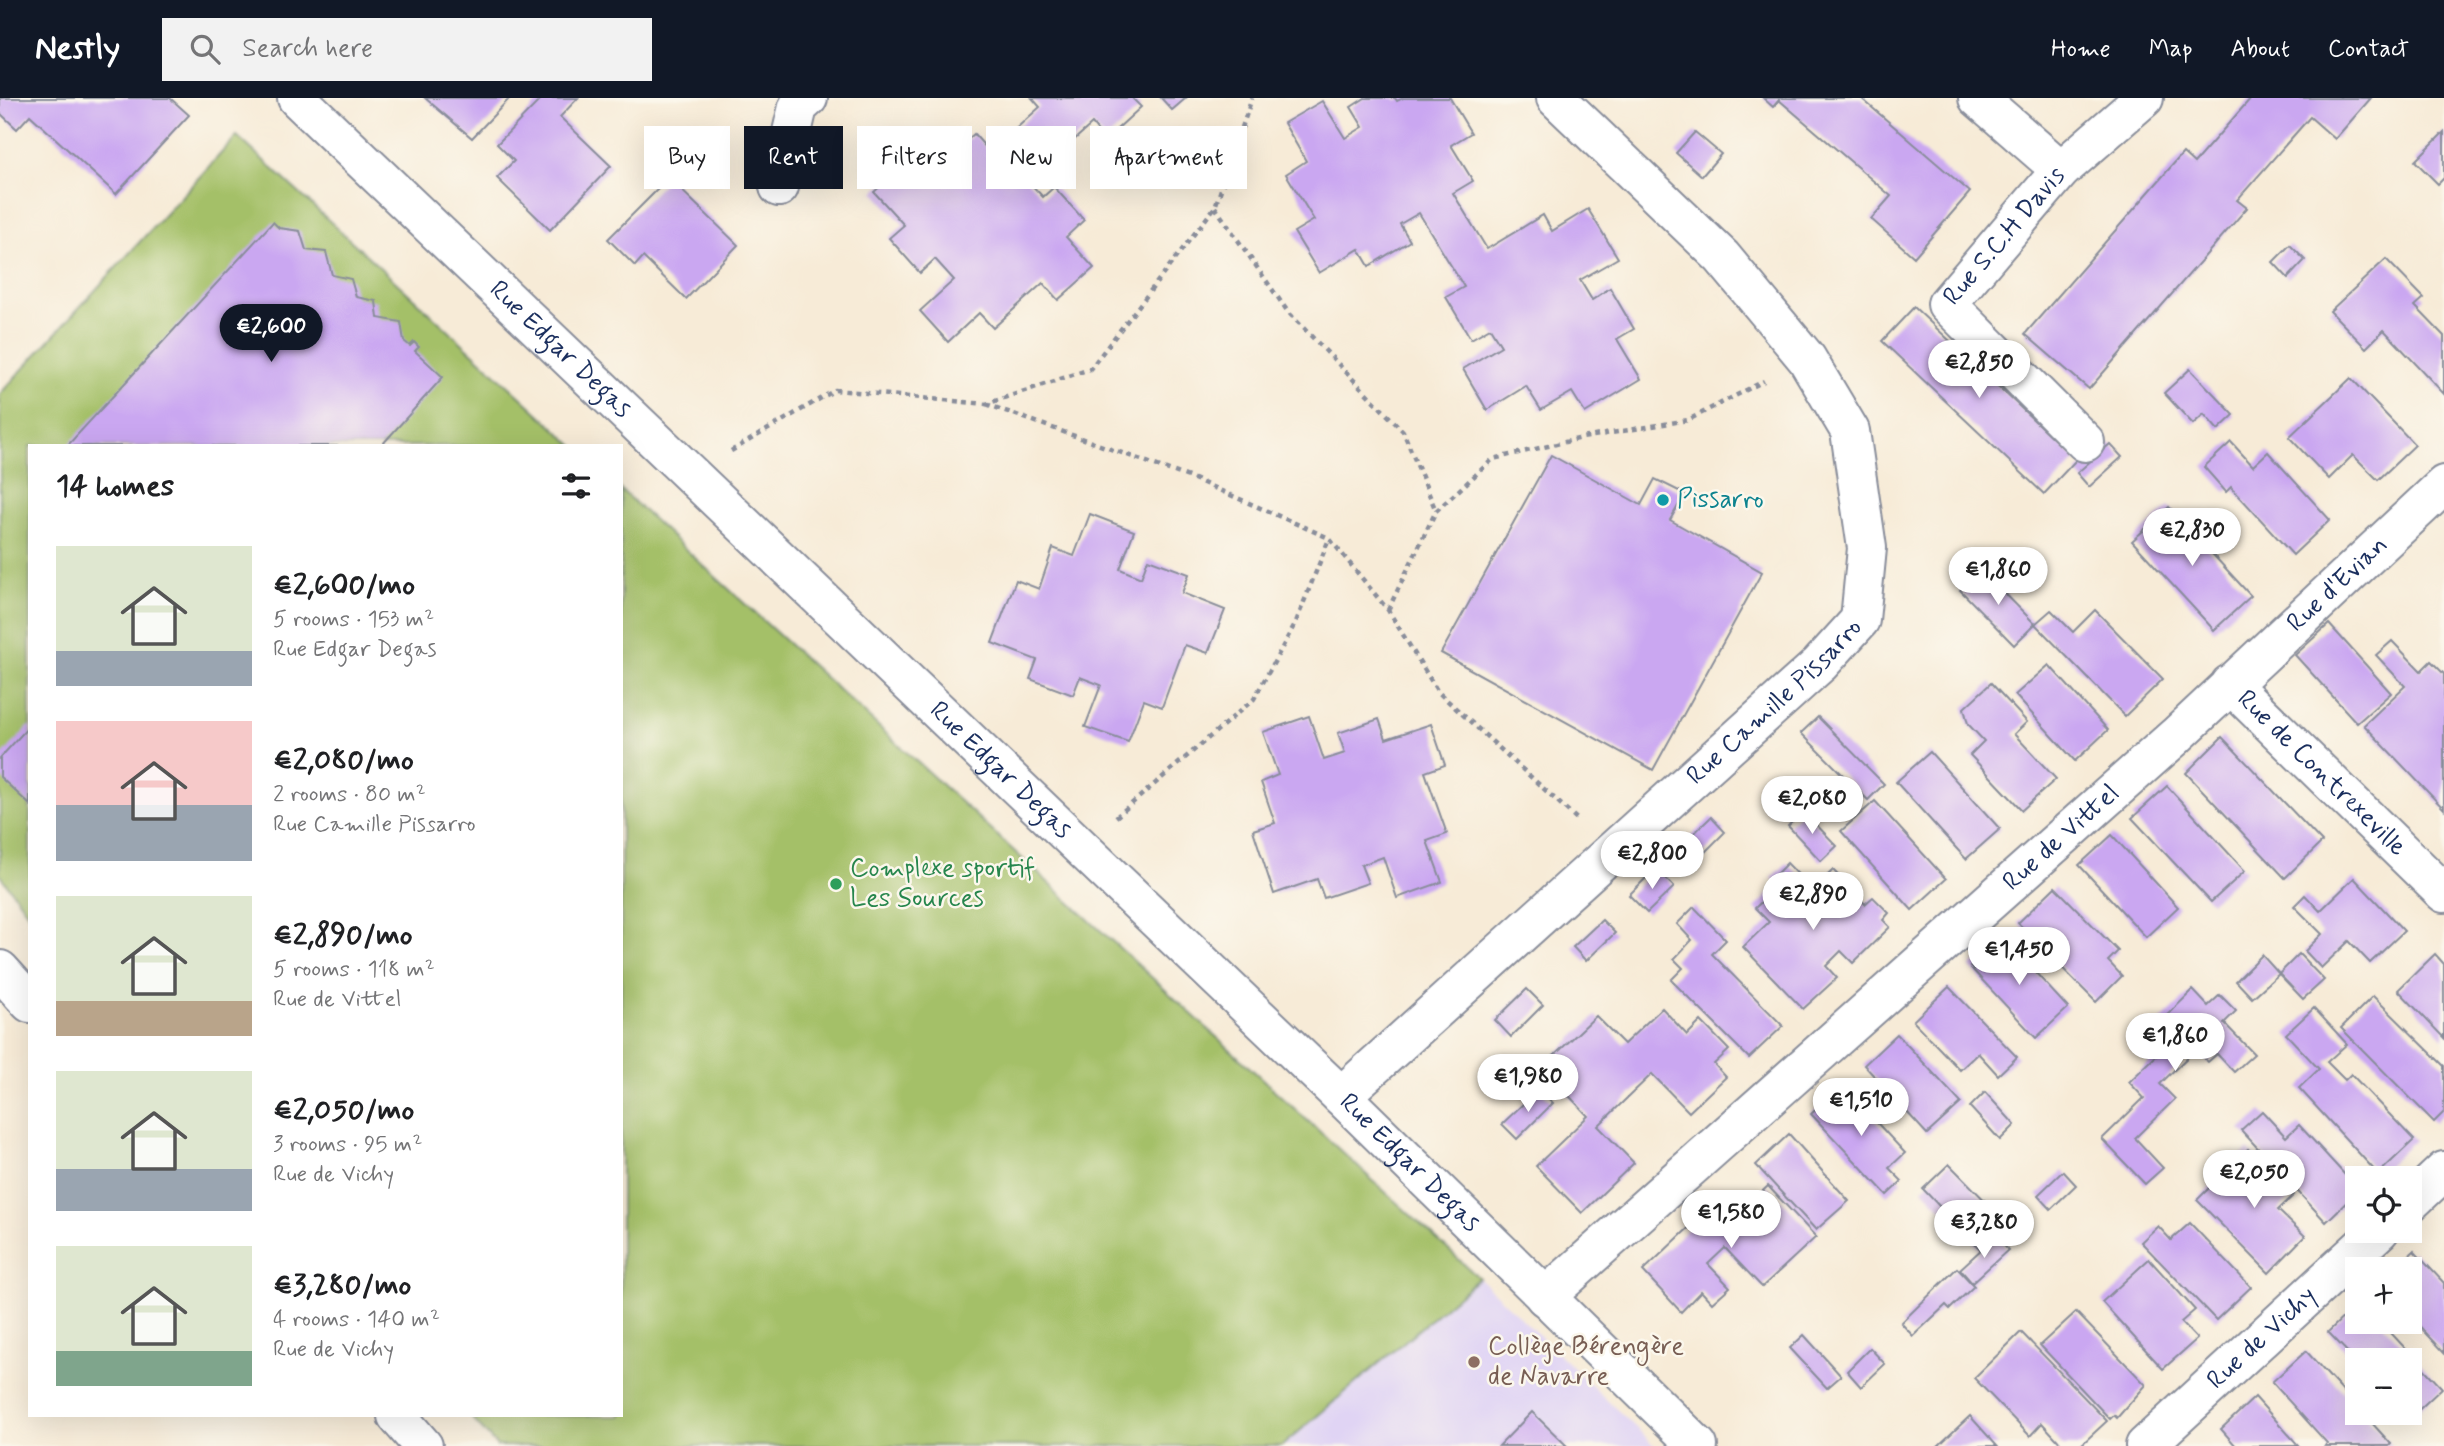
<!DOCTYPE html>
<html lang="en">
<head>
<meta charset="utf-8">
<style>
	:root { --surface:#fff; --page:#f2f2f2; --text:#202124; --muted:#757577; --accent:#111827 }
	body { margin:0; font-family:Mynerve,sans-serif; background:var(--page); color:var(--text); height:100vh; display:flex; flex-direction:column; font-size:26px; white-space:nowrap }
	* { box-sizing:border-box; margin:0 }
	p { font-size:23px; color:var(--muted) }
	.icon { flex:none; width:38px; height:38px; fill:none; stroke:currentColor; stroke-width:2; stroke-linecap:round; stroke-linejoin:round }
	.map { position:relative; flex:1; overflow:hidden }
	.sheet { position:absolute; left:28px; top:346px; width:595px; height:973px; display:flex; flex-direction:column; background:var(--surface); border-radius:0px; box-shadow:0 7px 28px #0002 }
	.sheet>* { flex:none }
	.top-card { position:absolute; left:644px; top:28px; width:665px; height:63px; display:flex; gap:14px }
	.tools { position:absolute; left:2345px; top:1068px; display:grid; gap:14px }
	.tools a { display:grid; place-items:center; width:77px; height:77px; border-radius:0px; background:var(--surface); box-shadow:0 7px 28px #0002; font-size:35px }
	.price { position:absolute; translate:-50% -60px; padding:0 16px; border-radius:24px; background:#fff; color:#222; font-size:23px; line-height:46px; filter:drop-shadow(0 2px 4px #0008) }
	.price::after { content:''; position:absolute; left:50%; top:42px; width:21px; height:16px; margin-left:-10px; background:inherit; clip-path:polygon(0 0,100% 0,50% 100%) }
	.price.selected { background:var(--accent); color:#fff }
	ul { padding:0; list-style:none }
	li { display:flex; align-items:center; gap:21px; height:175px; padding:0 28px }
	li span { display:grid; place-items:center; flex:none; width:196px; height:140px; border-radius:0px; color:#555 }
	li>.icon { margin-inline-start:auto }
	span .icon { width:84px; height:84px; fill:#fffc; stroke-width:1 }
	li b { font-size:30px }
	h2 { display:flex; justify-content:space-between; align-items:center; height:84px; padding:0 28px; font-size:30px }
	.pill { padding:0 24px; border-radius:0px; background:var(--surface); box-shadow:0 7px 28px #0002; font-size:24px; line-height:63px }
	.pill.selected { background:var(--accent); color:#fff }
	header { display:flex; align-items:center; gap:42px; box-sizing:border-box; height:98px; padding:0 35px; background:var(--accent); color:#fff }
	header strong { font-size:33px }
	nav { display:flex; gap:38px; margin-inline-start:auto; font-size:24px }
	.search { width:490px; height:63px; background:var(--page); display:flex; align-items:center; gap:18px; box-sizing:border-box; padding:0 24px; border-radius:0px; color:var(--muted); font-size:26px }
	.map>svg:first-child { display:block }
</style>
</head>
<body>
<header>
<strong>Nestly</strong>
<div class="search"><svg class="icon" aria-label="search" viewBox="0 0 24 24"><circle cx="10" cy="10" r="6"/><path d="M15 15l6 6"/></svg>Search here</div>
<nav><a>Home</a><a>Map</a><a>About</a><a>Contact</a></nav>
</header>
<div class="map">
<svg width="2444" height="1348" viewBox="0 0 2444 1348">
	<rect width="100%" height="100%" fill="#fbf7ec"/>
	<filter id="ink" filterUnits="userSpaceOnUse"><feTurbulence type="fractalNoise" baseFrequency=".0143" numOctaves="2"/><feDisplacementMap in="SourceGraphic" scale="14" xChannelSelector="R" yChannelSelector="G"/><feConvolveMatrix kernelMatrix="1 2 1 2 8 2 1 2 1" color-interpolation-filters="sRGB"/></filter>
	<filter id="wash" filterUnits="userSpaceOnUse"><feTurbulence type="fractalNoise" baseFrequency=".00686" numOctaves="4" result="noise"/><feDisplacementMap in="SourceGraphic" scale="28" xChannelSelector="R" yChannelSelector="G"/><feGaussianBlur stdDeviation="1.57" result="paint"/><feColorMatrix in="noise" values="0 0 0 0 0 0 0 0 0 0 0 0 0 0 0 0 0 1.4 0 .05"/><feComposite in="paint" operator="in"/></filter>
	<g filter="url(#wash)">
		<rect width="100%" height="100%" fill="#f7ebd7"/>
		<!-- built -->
		<path fill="#e0d4f4" d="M 1479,1180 L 1655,1348 L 1282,1348 Z"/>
		<!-- green -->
		<g fill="#a4c067" stroke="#607862" stroke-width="2">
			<path d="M 237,38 L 574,348 L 30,348 L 30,818 L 0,777 L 0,296 Z"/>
			<path d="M 621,392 L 1479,1180 L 1282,1348 L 497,1348 L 470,1318 L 621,1318 Z"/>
		</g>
		<g id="blocks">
			<!-- building -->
			<g fill="#caa7f1">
				<path d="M 0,0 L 170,0 L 189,17 L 116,96 L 30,17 L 17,31 L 0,15 Z"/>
				<path d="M 425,0 L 510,0 L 472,40 Z"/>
				<path d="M 542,0 L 578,0 L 560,19 L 611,68 L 550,132 L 497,80 L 514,63 L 497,46 Z"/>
				<path d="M 1032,0 L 1132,0 L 1141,9 L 1105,42 L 1092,26 L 1028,83 L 1043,99 L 1054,89 L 1084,122 L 1066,139 L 1094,170 L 1058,202 L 1043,185 L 993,230 L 979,215 L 948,244 L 920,213 L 954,182 L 935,161 L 920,175 L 889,140 L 904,127 L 874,94 L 924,49 L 940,66 L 974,36 L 990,54 L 1040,9 Z"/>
				<path d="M 1161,0 L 1186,0 L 1172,12 Z"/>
				<path d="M 1365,0 L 1395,0 L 1397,3 L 1403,0 L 1450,0 L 1471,35 L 1451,47 L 1473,83 L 1453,95 L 1487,151 L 1543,117 L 1552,133 L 1588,111 L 1618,160 L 1580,182 L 1592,202 L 1610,190 L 1634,231 L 1617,241 L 1641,281 L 1585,315 L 1572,294 L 1541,312 L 1526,288 L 1487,312 L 1463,271 L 1501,248 L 1490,230 L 1471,241 L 1446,199 L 1464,189 L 1419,115 L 1400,126 L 1410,143 L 1369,168 L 1359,151 L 1319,175 L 1294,134 L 1314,122 L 1286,76 L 1306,63 L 1284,25 L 1322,3 L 1345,40 L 1363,29 L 1351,9 Z"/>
				<path d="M 1763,0 L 1861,0 L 1970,94 L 1914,159 L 1871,121 L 1891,98 L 1779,2 L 1773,9 Z"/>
				<path d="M 2251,0 L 2371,0 L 2335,41 L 2310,19 L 2237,102 L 2247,110 L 2089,291 L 2025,236 L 2183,55 L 2194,65 Z"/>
				<path d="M 1695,34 L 1721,56 L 1702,78 L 1676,55 Z"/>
				<path d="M 2444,34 L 2444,80 L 2438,86 L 2415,63 Z"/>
				<path d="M 669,80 L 738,147 L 686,201 L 643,159 L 635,168 L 608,141 Z"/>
				<path d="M 273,124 L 279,130 L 300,133 L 306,152 L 326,154 L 332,177 L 351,181 L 356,199 L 376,203 L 378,220 L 401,224 L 404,243 L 410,248 L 414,244 L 419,249 L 415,253 L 443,279 L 381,348 L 67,348 Z"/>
				<path d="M 2290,147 L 2305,162 L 2288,180 L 2273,164 Z"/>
				<path d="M 2386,161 L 2424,200 L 2415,208 L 2444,238 L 2444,296 L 2384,232 L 2366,250 L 2330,213 Z"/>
				<path d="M 1914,209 L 2076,362 L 2044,396 L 1882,243 Z"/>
				<path d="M 2190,271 L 2234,317 L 2218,332 L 2204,316 L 2193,326 L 2164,295 Z"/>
				<path d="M 2351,280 L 2415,347 L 2378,382 L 2353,357 L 2329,381 L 2289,339 Z"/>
				<path d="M 2231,344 L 2253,368 L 2268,354 L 2330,422 L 2293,457 L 2231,389 L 2226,394 L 2204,369 Z"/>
				<path d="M 2110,346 L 2122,359 L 2089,389 L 2077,375 Z"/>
				<path d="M 1551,357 L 1641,407 L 1655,381 L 1685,396 L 1670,422 L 1762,474 L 1653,672 L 1441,555 Z"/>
				<path d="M 2169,409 L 2251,498 L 2214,532 L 2132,443 Z"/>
				<path d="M 1090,416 L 1134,433 L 1120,471 L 1141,480 L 1148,461 L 1189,476 L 1182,495 L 1225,512 L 1208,555 L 1185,547 L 1162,609 L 1144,602 L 1128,644 L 1085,629 L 1101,587 L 1080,579 L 1073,597 L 1030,581 L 1037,562 L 992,545 L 1016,482 L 1039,491 L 1053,450 L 1074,458 Z"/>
				<path d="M 1981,471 L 2035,526 L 2014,547 L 1960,492 Z"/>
				<path d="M 2051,512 L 2073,534 L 2095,512 L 2163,581 L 2125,618 L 2035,526 Z"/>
				<path d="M 2329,526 L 2391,595 L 2357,625 L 2295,557 Z"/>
				<path d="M 2392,543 L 2421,573 L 2431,563 L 2444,576 L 2444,711 L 2364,627 L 2405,588 L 2376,557 Z"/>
				<path d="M 2049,567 L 2108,632 L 2075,663 L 2015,597 Z"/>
				<path d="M 1991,585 L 2027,624 L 2014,636 L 2056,681 L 2022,712 L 1970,657 L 1984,643 L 1968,626 L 1964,610 Z"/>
				<path d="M 1309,618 L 1324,662 L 1345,655 L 1338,635 L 1379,621 L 1386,641 L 1431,626 L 1445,667 L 1425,674 L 1447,736 L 1427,743 L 1442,784 L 1397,800 L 1383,759 L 1361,767 L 1368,785 L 1324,800 L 1317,781 L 1274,796 L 1253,732 L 1275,725 L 1261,684 L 1278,677 L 1263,634 Z"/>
				<path d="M 1818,619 L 1884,686 L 1868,702 L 1801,635 Z"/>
				<path d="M 30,627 L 30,707 L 0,679 L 0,660 Z"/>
				<path d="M 2222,639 L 2322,744 L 2285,780 L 2186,675 Z"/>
				<path d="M 1930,654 L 2000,731 L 1966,761 L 1896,684 Z"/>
				<path d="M 2167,688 L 2245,773 L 2211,804 L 2132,720 Z"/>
				<path d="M 1875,703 L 1946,781 L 1912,812 L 1841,733 Z"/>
				<path d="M 1803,713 L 1837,748 L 1821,763 L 1788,728 Z"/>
				<path d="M 1711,719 L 1725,734 L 1700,759 L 1685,744 Z"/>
				<path d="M 2112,737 L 2178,809 L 2146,839 L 2079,767 Z"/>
				<path d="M 1787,765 L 1813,792 L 1833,772 L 1865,806 L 1873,799 L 1889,815 L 1883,822 L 1890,829 L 1853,865 L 1841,853 L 1826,868 L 1837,880 L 1803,911 L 1743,849 L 1769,824 L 1755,810 L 1779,787 L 1772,780 Z"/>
				<path d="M 1656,770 L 1674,789 L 1647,815 L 1629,797 Z"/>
				<path d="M 2354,780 L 2404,833 L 2370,865 L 2349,843 L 2321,870 L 2305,853 L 2322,836 L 2294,808 L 2305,797 L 2320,813 Z"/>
				<path d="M 2055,789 L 2118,853 L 2108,863 L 2122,878 L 2096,904 L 2018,825 Z"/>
				<path d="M 1694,809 L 1726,842 L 1712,856 L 1783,928 L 1749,960 L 1671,882 L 1683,870 L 1674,861 L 1692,842 L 1677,826 Z"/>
				<path d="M 1602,822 L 1615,835 L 1586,863 L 1573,849 Z"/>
				<path d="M 2002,838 L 2068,910 L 2036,940 L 1970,869 Z"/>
				<path d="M 2299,856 L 2324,882 L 2303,901 L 2279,876 L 2252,900 L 2236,883 L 2262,857 L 2279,876 Z"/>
				<path d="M 2435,856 L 2444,866 L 2444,940 L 2398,892 Z"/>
				<path d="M 1949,889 L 2017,959 L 1998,977 L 1978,955 L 1960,972 L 1913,923 Z"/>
				<path d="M 1527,891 L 1543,907 L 1511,939 L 1495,922 Z"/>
				<path d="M 2193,892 L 2208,908 L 2220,897 L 2236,913 L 2224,925 L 2254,956 L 2234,974 L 2217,956 L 2208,964 L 2195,952 L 2160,986 L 2175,1001 L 2135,1040 L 2163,1070 L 2145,1086 L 2102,1041 L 2144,1000 L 2129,984 L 2176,939 L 2160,924 Z"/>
				<path d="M 2373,898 L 2444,968 L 2444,1014 L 2434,1024 L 2341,930 Z"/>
				<path d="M 1662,910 L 1687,937 L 1701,923 L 1729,952 L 1714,966 L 1726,979 L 1689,1014 L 1652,976 L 1598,1028 L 1634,1065 L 1582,1115 L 1536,1068 L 1588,1018 L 1542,969 L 1596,918 L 1624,946 Z"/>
				<path d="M 2314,910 L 2347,946 L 2327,964 L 2345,982 L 2351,976 L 2414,1042 L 2378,1076 L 2299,990 L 2319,971 L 2286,936 Z"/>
				<path d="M 1897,936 L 1961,1005 L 1927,1036 L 1864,967 Z"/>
				<path d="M 1842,987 L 1905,1055 L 1889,1070 L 1902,1083 L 1887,1097 L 1811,1016 Z"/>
				<path d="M 1539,991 L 1553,1005 L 1517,1041 L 1502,1026 Z"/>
				<path d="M 1985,994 L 2015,1027 L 2000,1042 L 1970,1009 Z"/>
				<path d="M 2262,1013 L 2286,1039 L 2299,1027 L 2357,1090 L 2357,1094 L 2326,1124 L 2241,1032 Z"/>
				<path d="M 1789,1036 L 1849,1103 L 1816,1132 L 1756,1067 Z"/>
				<path d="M 2248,1051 L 2294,1097 L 2278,1112 L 2305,1138 L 2269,1175 L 2197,1102 Z"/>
				<path d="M 1949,1066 L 2007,1125 L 1980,1151 L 1923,1091 Z"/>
				<path d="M 2063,1073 L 2076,1087 L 2051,1111 L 2038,1097 Z"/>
				<path d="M 1768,1088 L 1816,1139 L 1762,1189 L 1725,1150 L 1708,1166 L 1730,1189 L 1712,1205 L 1701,1193 L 1681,1214 L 1643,1173 L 1698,1121 L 1710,1133 L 1727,1118 L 1731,1123 Z"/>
				<path d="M 2190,1125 L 2251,1189 L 2216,1222 L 2141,1144 L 2158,1128 L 2171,1142 Z"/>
				<path d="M 1996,1138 L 2008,1152 L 1972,1185 L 1960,1171 Z"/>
				<path d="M 2414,1153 L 2444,1185 L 2444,1255 L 2410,1219 L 2410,1171 L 2395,1171 Z"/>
				<path d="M 2149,1161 L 2195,1212 L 2181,1224 L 2197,1241 L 2163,1271 L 2102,1204 Z"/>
				<path d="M 1957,1170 L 1974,1188 L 1950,1211 L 1946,1207 L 1913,1238 L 1901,1225 Z"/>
				<path d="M 2357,1206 L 2357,1223 L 2380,1223 L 2442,1290 L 2410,1320 L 2405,1314 L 2410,1314 L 2410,1262 L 2357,1262 L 2357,1264 L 2328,1234 Z"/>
				<path d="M 2076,1214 L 2146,1287 L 2117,1320 L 2114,1317 L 2110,1321 L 2040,1247 Z"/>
				<path d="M 2021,1234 L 2107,1323 L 2080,1348 L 2063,1348 L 2042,1325 L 2030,1338 L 1974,1280 Z"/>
				<path d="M 1804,1237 L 1841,1278 L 1827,1290 L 1790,1250 Z"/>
				<path d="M 1870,1250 L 1885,1266 L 1861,1289 L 1847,1273 Z"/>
				<path d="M 2306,1253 L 2357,1309 L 2357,1314 L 2362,1314 L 2391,1346 L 2389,1348 L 2325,1348 L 2327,1345 L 2272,1284 Z"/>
				<path d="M 2255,1299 L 2299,1348 L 2236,1348 L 2221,1331 Z"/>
				<path d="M 1532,1314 L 1567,1348 L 1499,1348 Z"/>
				<path d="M 1970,1318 L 1997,1348 L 1938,1348 Z"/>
			</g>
		</g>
	</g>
	<g filter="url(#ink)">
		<use href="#blocks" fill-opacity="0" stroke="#898d9a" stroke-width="2"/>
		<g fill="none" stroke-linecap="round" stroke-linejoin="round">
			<!-- minor casing -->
			<g stroke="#898d9a" stroke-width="42">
				<g id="minor">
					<path id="s1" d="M 297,0 L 1341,998 L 1698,1348"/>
					<path d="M 1978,0 L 2061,72"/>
					<path d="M 779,89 L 798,9 L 808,0"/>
					<path id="s2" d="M 2085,344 L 1947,206 L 2061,72 L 2144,0"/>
					<path id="s3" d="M 2230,586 L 2444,795"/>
					<path d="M 0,872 L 30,905"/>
					<path id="s4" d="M 1341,998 L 1820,566 L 1860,522 L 1867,450 L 1850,333 L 1807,261 L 1722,159 L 1556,0"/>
					<path d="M 2410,1105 L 2444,1073"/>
					<path id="s5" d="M 1545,1199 L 2176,638 L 2444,387"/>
					<path d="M 397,1318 L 423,1348"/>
					<path id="s6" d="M 2145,1348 L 2380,1132"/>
				</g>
			</g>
			<!-- path -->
			<g stroke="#898d9a" stroke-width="4.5" stroke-dasharray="5 5" stroke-linecap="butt">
				<path d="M 1215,109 L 1288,214 L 1403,333 L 1436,413"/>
				<path d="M 986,306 L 1194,381 L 1329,440 L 1388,512 L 1438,594 L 1579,723"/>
				<path d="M 731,353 L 835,292 L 986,306 L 1090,271 L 1215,109 L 1252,0"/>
				<path d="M 1388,512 L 1436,413 L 1493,361 L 1582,340 L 1688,322 L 1764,283"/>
				<path d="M 1116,719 L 1254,601 L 1296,524 L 1329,441"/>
			</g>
			<!-- minor -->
			<use href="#minor" stroke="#fff" stroke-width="38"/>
		</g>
	</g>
	<!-- markers -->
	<circle fill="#0f9aa8" stroke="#fbf7ec" stroke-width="2.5" cx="1663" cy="402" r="7"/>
	<circle fill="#2e9e5b" stroke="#fbf7ec" stroke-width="2.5" cx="836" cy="786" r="7"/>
	<circle fill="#8d6e63" stroke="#fbf7ec" stroke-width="2.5" cx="1474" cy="1264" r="7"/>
	<g text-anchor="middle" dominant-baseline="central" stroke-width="5" stroke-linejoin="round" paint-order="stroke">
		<!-- street labels -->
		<g font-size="26" fill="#1b2f5e" stroke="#fbf7ec">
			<text stroke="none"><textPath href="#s2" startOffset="284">Rue S.C.H Davis</textPath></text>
			<text stroke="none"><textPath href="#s1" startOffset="364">Rue Edgar Degas</textPath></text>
			<text stroke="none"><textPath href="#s5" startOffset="1066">Rue d'Evian</textPath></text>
			<text stroke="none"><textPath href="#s4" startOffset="586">Rue Camille Pissarro</textPath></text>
			<text stroke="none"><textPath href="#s1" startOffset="973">Rue Edgar Degas</textPath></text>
			<text stroke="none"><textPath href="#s3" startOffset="128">Rue de Contrexeville</textPath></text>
			<text stroke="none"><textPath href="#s5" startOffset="691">Rue de Vittel</textPath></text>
			<text stroke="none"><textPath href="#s1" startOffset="1540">Rue Edgar Degas</textPath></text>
			<text stroke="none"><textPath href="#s6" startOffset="159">Rue de Vichy</textPath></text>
		</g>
		<!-- culture labels -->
		<g font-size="26" fill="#0d838f" stroke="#fbf7ec" text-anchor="start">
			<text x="1677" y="402">Pissarro</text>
		</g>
		<!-- leisure labels -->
		<g font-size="26" fill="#27864d" stroke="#fbf7ec" text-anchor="start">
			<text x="850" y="771">Complexe sportif<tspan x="850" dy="30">Les Sources</tspan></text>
		</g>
		<!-- education labels -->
		<g font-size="26" fill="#785e54" stroke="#fbf7ec" text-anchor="start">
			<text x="1488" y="1249">Collège Bérengère<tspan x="1488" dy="30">de Navarre</tspan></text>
		</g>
	</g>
</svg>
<div class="tools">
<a><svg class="icon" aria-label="locate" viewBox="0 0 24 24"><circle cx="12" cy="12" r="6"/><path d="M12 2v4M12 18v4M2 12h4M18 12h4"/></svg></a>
<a>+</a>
<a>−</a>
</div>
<b class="price selected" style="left:271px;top:266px">€2,600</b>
<b class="price" style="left:1979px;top:302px">€2,850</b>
<b class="price" style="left:2192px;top:470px">€2,830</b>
<b class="price" style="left:1998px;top:509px">€1,860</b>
<b class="price" style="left:1812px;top:738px">€2,080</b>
<b class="price" style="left:1652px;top:793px">€2,800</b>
<b class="price" style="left:1813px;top:834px">€2,890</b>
<b class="price" style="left:2019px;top:889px">€1,450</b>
<b class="price" style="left:2175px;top:975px">€1,860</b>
<b class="price" style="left:1528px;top:1016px">€1,980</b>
<b class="price" style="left:1861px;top:1040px">€1,510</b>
<b class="price" style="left:2254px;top:1112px">€2,050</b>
<b class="price" style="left:1731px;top:1152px">€1,580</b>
<b class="price" style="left:1984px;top:1162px">€3,280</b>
<div class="top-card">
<a class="pill">Buy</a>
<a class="pill selected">Rent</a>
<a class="pill">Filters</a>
<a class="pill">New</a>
<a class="pill">Apartment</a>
</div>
<section class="sheet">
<h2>14 homes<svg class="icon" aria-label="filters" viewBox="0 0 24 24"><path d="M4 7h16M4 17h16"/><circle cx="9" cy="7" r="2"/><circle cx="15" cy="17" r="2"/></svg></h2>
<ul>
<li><span style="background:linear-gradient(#dfe7d0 75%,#9aa5b1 0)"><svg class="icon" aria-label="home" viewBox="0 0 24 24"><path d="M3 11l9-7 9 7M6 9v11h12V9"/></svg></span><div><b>€2,600/mo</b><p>5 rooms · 153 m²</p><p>Rue Edgar Degas</p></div></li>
<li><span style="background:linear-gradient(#f6c9c9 60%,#9aa5b1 0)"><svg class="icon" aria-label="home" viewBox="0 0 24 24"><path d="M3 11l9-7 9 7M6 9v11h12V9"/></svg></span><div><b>€2,080/mo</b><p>2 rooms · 80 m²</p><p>Rue Camille Pissarro</p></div></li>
<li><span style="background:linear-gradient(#dfe7d0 75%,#b9a48a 0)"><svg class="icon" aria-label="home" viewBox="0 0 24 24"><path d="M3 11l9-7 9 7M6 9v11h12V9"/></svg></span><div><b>€2,890/mo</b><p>5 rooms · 118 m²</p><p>Rue de Vittel</p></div></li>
<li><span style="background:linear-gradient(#dfe7d0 70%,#9aa5b1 0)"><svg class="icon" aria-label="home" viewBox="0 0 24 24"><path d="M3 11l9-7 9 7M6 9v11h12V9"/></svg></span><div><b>€2,050/mo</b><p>3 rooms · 95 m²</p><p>Rue de Vichy</p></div></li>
<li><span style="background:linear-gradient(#dfe7d0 75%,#7fa58c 0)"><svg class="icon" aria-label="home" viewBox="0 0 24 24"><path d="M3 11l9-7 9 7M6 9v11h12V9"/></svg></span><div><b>€3,280/mo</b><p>4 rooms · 140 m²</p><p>Rue de Vichy</p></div></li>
</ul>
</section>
</div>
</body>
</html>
